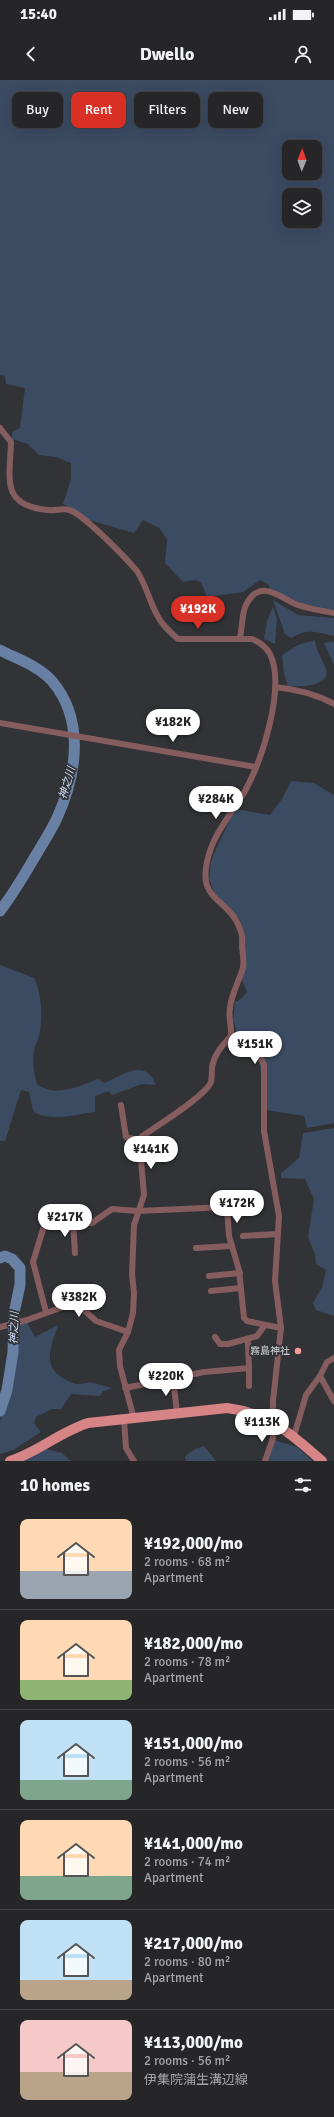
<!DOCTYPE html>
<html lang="en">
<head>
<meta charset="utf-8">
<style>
	:root { --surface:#262628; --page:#323234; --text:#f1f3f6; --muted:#a4a5a8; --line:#424345; --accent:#d93025 }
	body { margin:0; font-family:Signika,"Noto Sans JP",sans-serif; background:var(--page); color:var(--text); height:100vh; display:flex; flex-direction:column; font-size:15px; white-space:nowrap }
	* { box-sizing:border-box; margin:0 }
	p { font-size:13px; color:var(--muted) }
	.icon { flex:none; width:22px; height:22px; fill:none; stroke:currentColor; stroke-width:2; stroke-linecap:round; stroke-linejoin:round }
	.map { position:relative; height:1381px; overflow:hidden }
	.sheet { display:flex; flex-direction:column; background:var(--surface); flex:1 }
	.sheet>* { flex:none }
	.guide { position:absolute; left:12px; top:12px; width:310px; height:36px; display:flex; gap:8px }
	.needle { width:26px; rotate:1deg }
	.fabs { position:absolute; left:282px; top:60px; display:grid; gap:8px }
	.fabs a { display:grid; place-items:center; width:40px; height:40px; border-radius:8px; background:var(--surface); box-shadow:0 4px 16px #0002,0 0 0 1px var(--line); font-size:20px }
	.price { position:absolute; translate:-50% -34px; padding:0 9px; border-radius:14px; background:#fff; color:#222; font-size:13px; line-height:26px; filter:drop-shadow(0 1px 2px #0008) }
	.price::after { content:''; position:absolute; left:50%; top:24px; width:12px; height:9px; margin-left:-6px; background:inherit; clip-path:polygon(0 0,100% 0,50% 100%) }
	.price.active { background:var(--accent); color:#fff }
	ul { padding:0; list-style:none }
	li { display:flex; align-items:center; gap:12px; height:100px; padding:0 20px }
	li+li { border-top:1px solid var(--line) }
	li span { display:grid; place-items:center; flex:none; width:112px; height:80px; border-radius:8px; color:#555 }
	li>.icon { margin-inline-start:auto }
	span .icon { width:48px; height:48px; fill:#fffc; stroke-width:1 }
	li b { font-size:17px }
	h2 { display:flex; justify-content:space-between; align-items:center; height:48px; padding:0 20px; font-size:17px }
	.tag { padding:0 14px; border-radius:8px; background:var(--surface); box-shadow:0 4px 16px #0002,0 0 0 1px var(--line); font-size:14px; line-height:36px }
	.tag.active { background:var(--accent); color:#fff }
	.status { display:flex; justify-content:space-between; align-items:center; height:28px; padding:0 20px; background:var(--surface); direction:ltr }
	.status svg { height:11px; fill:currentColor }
	header { display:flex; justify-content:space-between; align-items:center; height:52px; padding:0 20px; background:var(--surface); font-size:18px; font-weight:700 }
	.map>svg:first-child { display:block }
</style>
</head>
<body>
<div class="status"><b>15:40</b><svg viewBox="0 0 49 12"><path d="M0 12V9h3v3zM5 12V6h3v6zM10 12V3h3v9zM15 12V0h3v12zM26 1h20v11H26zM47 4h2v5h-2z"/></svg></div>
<header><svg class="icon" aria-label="back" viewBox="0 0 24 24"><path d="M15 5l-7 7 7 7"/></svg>Dwello<svg class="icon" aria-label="person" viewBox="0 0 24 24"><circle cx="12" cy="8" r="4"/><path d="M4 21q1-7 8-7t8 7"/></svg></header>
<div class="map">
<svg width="334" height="1381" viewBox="0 0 334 1381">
	<rect width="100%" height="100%" fill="#323336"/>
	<!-- green -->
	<g fill="#3b4b62" fill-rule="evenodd">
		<path d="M 0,0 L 334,0 L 334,532 L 301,528 L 270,511 L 269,505 L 260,500 L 243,512 L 207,517 L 201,502 L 195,500 L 183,502 L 165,483 L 167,459 L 159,448 L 143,440 L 134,453 L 89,440 L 63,424 L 71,399 L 71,383 L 56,377 L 39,375 L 28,364 L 12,359 L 12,352 L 20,348 L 25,308 L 6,304 L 5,296 L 0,295 ZM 289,67 L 315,67 L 315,93 L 289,93 ZM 289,115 L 315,115 L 315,141 L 289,141 Z"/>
		<path d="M 273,520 L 298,535 L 334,538 L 334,556 C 316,552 308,548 291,558 L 285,554 Z"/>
		<path d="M 273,527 L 277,539 L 275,564 L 264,559 L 267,541 Z"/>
		<path d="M 315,560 C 316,572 323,579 326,589 C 331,607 298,607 288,606 L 284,594 L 282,575 L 298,565 Z"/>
		<path d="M 333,561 L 334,564 L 334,585 L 324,563 Z"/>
		<path d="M 291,701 L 314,703 L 334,715 L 334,1043 L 307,1048 L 304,1036 L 266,1030 L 260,986 L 255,971 L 239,958 L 233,940 L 235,922 L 241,919 L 247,912 L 242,900 L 245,854 L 240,840 L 214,812 L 209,799 L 211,782 L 217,767 L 235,729 L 270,735 L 282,719 Z"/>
		<path d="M 0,885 L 34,898 C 42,914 43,938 39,956 C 38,961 35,965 34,970 C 32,982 34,993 37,1004 C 55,1018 80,1006 98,999 L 104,1003 C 123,995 145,977 156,1005 L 142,1004 L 112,1015 L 109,1011 L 95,1016 L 95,1032 C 76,1034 50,1043 33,1031 L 29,1012 L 21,1010 L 5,1061 L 0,1061 Z"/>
		<path d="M 334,1048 L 334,1236 L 316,1230 L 313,1223 L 322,1207 L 326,1190 L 316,1184 L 315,1174 L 308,1157 L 314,1119 L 305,1099 L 281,1098 L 281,1093 L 299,1078 L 303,1053 Z"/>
		<path d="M 26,1241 L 35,1257 L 58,1245 C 50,1269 41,1288 68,1301 C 75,1305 82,1305 89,1302 L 113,1308 L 103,1311 L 100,1316 L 71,1314 L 61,1329 L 52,1329 L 36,1337 L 34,1343 L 41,1352 L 13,1370 L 0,1374 L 0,1340 L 11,1314 L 18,1263 L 18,1242 Z"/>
		<path d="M 274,1360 L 297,1367 L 313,1381 L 265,1381 Z"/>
		<path d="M 204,1366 L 216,1381 L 186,1381 L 185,1376 L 195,1369 Z"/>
		<path d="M 46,1369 L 62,1373 L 71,1381 L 20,1381 Z"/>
	</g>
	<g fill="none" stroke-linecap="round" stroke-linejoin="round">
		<!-- river -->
		<g stroke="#6780a3" stroke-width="11">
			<path d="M 0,570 C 17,579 39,586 52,601 C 85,640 77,694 57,738 C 51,751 43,763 36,775 C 24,795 14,813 0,831"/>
			<path d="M 0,1178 L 5,1176 L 12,1179 L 20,1188 L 20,1205 L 14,1233 L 13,1272 L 7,1310 L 0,1331"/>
		</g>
		<!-- street -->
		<g stroke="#865d5e" stroke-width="6">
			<path d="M 0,348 L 11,362 C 10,398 0,426 48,430 C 57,431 64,427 72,431 C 89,440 124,476 137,491 C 146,505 149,520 157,535 C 162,545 170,552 178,559 L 252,559 C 259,562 266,567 270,574 C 286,607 262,680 245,711 C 234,730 218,748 211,768 C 191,825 230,814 241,852 C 243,856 242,862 242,867 C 243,874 244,882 243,888 C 239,901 231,915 230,928 C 228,937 232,947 231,956 C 223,965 214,974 212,987 C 212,991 212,997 211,1002 C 206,1016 155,1047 141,1057 L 140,1068 L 144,1115 L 134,1145 L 132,1194 L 134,1213 L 133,1233 L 128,1252 L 119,1270 L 120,1286 L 134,1339"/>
			<path d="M 240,558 C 242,550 242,531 246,525 C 260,497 280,518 298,525 C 309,529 322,531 334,533"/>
			<path d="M 275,607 C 295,609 316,614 334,624"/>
			<path d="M 0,643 L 256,687"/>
			<path d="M 231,956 C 247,963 258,968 264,985 L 264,1051 L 279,1136 L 275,1201 L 281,1248 L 273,1321 L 273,1358 L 265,1381"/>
			<path d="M 121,1025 L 126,1057 L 141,1061"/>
			<path d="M 73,1142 L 75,1173"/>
			<path d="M 243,1156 L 278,1154"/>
			<path d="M 196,1168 L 232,1166"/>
			<path d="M 209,1196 L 240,1193"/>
			<path d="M 211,1211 L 240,1208"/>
			<path d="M 46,1232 L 33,1182 L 44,1146 L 50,1142 L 92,1143 L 112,1129 L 138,1131 L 227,1127 L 229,1156 L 239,1190 L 244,1238 L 247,1241 L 281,1248"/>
			<path d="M 0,1247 L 27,1240 L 63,1227 L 76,1226 L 83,1229 L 96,1241 L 128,1252"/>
			<path d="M 215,1257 L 220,1264 L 228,1264 L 257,1256 L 265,1245"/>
			<path d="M 249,1288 L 249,1306"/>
			<path d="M 320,1296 L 327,1282 L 334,1278"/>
			<path d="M 173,1298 L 177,1333"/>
			<path d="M 125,1308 L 204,1292 L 249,1288 L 248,1263"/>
			<path d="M 124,1340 L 126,1368 L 134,1381"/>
			<path d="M 294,1356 L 306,1315 L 320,1296 L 334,1321"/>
		</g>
		<!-- primary -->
		<path stroke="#d78487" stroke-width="10" d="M 10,1381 C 38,1372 60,1352 88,1343 L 227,1328 C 268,1333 293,1355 322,1381"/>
	</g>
	<!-- markers -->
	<circle fill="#f59b9e" stroke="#323336" stroke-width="1.5" cx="298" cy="1271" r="4"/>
	<g text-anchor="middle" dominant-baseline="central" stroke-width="3.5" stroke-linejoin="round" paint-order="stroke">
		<!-- poi labels -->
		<g font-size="10" fill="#d4d5d7" stroke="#323336" text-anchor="end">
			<text x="290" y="1271">霧島神社</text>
		</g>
		<!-- water labels -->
		<g font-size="11" font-style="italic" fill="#cedef5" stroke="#323336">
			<text transform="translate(67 703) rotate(-74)">神之川</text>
			<text transform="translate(14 1248) rotate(-88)">神之川</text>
		</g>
	</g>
</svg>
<div class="fabs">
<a><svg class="needle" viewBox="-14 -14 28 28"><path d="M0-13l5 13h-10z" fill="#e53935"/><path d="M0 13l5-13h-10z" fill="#a4a5a8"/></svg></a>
<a><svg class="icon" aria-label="layers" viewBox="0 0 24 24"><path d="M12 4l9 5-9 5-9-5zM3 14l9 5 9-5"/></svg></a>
</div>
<b class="price active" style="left:198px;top:550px">¥192K</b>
<b class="price" style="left:173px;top:663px">¥182K</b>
<b class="price" style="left:216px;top:740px">¥284K</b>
<b class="price" style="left:255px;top:985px">¥151K</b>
<b class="price" style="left:151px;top:1090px">¥141K</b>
<b class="price" style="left:237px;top:1144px">¥172K</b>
<b class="price" style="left:65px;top:1158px">¥217K</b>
<b class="price" style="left:79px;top:1238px">¥382K</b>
<b class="price" style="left:166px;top:1317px">¥220K</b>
<b class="price" style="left:262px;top:1363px">¥113K</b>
<div class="guide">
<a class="tag">Buy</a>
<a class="tag active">Rent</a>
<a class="tag">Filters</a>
<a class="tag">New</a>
</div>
</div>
<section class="sheet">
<h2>10 homes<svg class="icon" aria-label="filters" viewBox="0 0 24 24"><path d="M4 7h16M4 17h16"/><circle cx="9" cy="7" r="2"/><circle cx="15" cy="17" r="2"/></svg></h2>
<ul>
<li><span style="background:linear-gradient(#ffd9b3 65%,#9aa5b1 0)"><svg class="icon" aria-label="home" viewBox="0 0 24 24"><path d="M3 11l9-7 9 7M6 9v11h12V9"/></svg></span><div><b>¥192,000/mo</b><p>2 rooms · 68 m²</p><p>Apartment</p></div></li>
<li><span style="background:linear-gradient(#ffd9b3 75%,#8fb573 0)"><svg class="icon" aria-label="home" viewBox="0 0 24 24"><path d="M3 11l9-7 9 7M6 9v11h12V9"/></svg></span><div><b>¥182,000/mo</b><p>2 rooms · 78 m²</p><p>Apartment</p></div></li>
<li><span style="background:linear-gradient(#bfe0f5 75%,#7fa58c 0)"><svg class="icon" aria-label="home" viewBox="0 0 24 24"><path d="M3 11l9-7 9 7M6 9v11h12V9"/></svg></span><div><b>¥151,000/mo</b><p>2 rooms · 56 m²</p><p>Apartment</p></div></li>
<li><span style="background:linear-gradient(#ffd9b3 70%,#7fa58c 0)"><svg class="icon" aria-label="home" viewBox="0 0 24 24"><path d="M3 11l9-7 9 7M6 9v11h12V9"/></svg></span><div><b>¥141,000/mo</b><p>2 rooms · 74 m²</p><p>Apartment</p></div></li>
<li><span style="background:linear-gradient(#bfe0f5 75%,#b9a48a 0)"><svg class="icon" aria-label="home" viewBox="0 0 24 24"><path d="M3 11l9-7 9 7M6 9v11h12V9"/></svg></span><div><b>¥217,000/mo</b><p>2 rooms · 80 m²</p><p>Apartment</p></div></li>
<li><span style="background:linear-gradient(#f6c9c9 65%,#b9a48a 0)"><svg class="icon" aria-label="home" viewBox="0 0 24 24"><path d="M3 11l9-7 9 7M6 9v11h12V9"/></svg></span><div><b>¥113,000/mo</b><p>2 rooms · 56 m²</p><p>伊集院蒲生溝辺線</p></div></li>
</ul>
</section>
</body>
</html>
